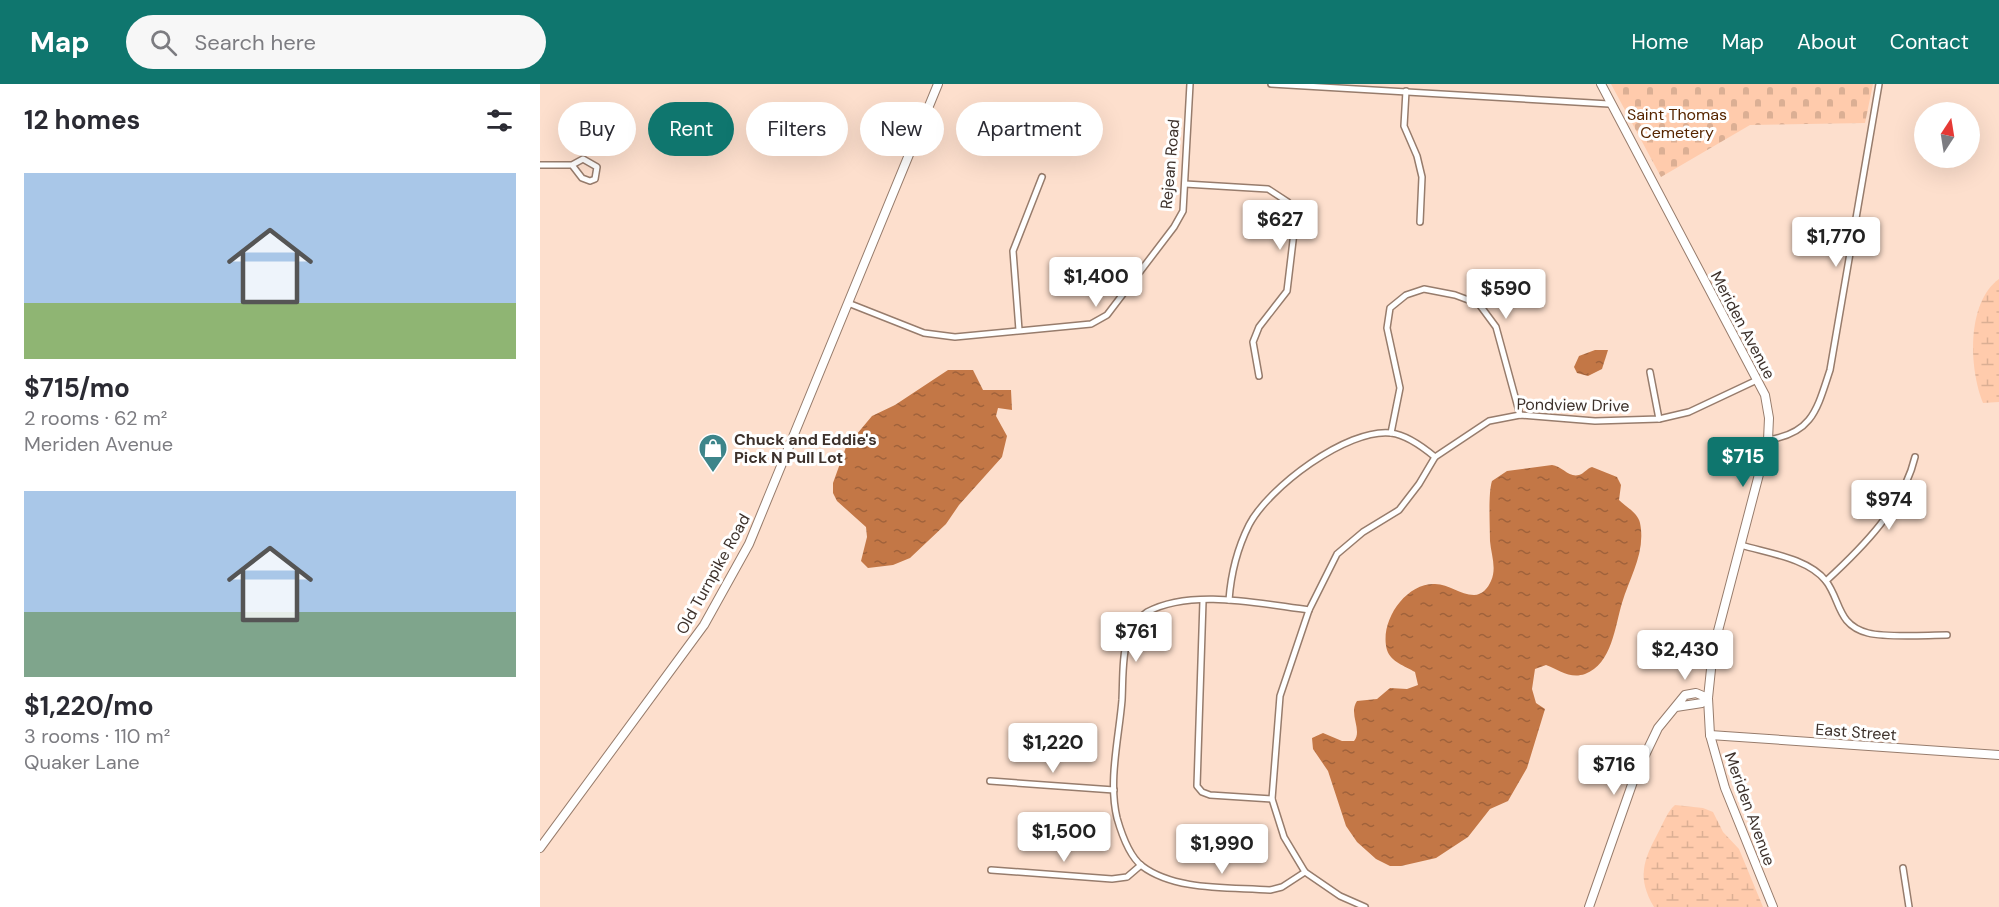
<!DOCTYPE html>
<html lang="en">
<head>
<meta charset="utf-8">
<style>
	:root { --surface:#fff; --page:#f7f7f7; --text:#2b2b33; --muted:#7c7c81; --accent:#0f766e }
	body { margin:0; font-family:"DM Sans",sans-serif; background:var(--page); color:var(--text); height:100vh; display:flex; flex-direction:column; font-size:22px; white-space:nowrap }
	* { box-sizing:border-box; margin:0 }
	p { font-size:20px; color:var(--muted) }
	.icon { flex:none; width:33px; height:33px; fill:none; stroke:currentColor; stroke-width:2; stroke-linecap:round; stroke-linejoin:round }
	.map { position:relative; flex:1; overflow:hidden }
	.drawer { display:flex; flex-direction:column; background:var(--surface); width:540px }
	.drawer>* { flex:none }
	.guide { position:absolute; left:18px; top:18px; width:570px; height:54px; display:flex; gap:12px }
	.needle { width:39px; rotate:12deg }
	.controls { position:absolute; left:1374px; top:18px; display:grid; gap:12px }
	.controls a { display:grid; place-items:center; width:66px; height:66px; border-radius:50%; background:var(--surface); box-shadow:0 6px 24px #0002; font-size:30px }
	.price { position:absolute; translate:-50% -51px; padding:0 14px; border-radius:6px; background:#fff; color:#222; font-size:20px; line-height:39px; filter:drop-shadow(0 2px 3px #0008) }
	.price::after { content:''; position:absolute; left:50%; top:36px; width:18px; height:14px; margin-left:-9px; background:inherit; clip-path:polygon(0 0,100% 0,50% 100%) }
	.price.current { background:var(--accent); color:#fff }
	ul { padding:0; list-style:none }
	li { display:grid; align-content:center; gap:12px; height:318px; padding:0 24px }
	li span { display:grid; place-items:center; height:186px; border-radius:0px; color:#555 }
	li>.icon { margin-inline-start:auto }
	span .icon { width:108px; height:108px; fill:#fffc; stroke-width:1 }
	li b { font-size:26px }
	h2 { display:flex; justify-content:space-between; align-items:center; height:72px; padding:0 24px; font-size:26px }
	.chip { padding:0 21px; border-radius:27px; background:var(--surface); box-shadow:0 6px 24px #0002; font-size:21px; line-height:54px }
	.chip.current { background:var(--accent); color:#fff }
	header { display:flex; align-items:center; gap:36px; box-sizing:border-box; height:84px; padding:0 30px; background:var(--accent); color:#fff }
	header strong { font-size:28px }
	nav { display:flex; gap:33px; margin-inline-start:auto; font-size:21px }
	.search { width:420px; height:54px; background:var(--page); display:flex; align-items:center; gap:15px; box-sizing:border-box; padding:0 21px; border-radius:33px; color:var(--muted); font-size:22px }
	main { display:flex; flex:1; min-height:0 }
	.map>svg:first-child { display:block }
</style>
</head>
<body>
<header>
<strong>Map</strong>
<div class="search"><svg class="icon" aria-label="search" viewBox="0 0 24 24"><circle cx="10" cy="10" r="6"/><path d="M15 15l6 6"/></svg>Search here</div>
<nav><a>Home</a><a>Map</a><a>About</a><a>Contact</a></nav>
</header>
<main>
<section class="drawer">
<h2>12 homes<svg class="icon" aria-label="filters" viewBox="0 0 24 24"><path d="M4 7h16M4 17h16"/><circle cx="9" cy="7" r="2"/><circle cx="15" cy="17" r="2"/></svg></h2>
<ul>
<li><span style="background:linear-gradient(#a9c7e8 70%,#8fb573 0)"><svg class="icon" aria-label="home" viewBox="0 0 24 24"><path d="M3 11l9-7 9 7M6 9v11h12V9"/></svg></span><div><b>$715/mo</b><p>2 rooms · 62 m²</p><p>Meriden Avenue</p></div></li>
<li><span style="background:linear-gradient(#a9c7e8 65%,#7fa58c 0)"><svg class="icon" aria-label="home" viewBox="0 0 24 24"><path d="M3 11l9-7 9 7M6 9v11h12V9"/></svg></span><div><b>$1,220/mo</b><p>3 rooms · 110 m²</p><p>Quaker Lane</p></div></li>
</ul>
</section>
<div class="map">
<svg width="1459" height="823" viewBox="0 0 1459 823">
	<defs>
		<pattern id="wetland-marsh" width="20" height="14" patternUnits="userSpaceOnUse" patternTransform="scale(1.5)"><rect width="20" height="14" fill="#ffcbac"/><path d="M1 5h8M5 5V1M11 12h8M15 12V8" fill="none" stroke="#dbaf94"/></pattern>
		<pattern id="cemetery-stones" width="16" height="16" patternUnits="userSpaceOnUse" patternTransform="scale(1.5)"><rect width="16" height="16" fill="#ffcbac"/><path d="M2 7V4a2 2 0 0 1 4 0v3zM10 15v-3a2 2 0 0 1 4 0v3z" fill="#dbaf94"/></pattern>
		<pattern id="water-ripples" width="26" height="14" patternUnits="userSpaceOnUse" patternTransform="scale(1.5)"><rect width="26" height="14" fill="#c37746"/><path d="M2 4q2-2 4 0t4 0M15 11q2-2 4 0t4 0" fill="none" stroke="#a0623b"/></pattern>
	</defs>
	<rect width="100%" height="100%" fill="#fddfcd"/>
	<!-- wetland -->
	<g fill="url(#wetland-marsh)">
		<path d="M 1459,195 L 1459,318 L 1443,319 C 1429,285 1426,219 1459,195 Z"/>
		<path d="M 1135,721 L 1163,724 L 1173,728 L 1183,748 L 1199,765 L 1223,823 L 1114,823 C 1097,794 1103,777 1118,749 C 1123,740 1127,728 1135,721 Z"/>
	</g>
	<!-- cemetery -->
	<path fill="url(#cemetery-stones)" d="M 1071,0 L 1333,0 L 1325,39 L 1210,41 L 1121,93 Z"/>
	<!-- water -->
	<g fill="url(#water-ripples)">
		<path d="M 1055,266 L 1068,266 L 1062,285 L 1048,292 L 1037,289 L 1034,283 L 1039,272 Z"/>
		<path d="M 408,286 L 433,286 L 443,306 L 471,306 L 472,326 L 458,324 L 456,332 L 467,352 L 462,373 L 419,421 L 406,440 L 370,474 L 353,481 L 328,484 L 321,477 L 327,453 L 326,443 L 297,417 L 293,409 L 293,399 L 306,363 L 332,332 L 355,321 Z"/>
		<path d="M 1012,381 C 1022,382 1029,394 1039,391 C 1045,389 1046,385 1052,383 L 1077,393 L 1081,401 L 1079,416 C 1086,423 1098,429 1100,439 C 1106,468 1090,492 1082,519 C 1075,542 1072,580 1045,590 C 1030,595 1019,586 1006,581 L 995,585 L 992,605 L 996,619 L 1005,625 L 987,684 L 968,717 L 950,725 L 928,753 L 896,774 L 861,782 L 850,782 L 836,775 L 817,758 L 806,742 L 788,687 L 773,665 L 772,654 L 783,649 L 802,657 L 814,657 C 823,646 808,630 817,617 L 837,615 L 850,604 L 867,605 L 878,601 L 875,588 C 865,582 851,578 847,566 C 839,538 865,499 895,500 C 909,500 920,511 934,511 C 942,511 948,504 951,497 C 957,484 951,470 950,457 C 950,442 948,409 952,397 L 967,387 Z"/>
	</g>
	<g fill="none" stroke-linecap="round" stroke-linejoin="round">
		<!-- street casing -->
		<g stroke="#977c6c" stroke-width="8">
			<g id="street">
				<path d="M 731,0 L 1069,20"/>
				<path d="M 866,7 L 864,42 L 877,72 L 882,93 L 880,138"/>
				<path d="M 0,81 L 32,81 L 43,75 L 57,83 L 55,95 L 50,97 L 42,94 L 32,81"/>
				<path d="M 645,100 L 728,105 L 748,118 L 755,140 L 747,207 L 719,243 L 713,258 L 719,292"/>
				<path d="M 308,219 L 384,249 L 415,253 L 551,240 L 567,231 L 634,143 L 643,127 L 650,0"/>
				<path d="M 479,246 L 473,167 L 502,93"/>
				<path d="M 1110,288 L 1119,335"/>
				<path d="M 851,349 L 860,304 L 847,244 L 850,224 L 866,211 L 884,205 L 915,211 L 939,220 L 956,243 L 980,331"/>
				<path d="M 1228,356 C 1273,349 1277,325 1290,286 L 1339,0"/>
				<path d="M 1201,461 C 1227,469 1268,474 1286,497 C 1301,517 1297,541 1328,549 C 1348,554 1386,551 1407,551"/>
				<path d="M 1286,497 C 1323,463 1363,423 1375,373"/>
				<path d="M 689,516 C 691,489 697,465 709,441 C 728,404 807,344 851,349 C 867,351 883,363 895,373"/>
				<path d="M 663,517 L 657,702 L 662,708 L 670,711 L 732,715"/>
				<path d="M 450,697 L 574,706"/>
				<path d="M 1363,784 L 1369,823"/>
				<path d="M 451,786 L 572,795 L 587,793 L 601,781"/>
				<path d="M 765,788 L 742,803 L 730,806 C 690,803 635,807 602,782 C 589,772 581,748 577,734 C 568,697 579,653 582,616 C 583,595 582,572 588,552 C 591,542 598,534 607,528 C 652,504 721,520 769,526"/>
				<path d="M 825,823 L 800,812 L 765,788 L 744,753 L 732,715 L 740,612 L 769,526 L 797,470 L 823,448 L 859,426 L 879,400 L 895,373 L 949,337 L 980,331 L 1055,337 L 1119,335 L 1149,328 L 1217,296"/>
			</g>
		</g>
		<!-- secondary casing -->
		<g stroke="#977c6c" stroke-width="10">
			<g id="secondary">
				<path d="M 1061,0 L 1225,311 L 1229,334 L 1228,356 L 1173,566 L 1168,614 L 1170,651 L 1185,704 L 1233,823"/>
				<path d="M 1170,651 L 1459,671"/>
				<path d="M 0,764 L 164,541 L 209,460 L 398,0"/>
				<path d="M 1049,823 L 1095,692 L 1118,644 L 1145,611 L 1156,609 L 1168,614 L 1162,619 L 1136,623"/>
			</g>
		</g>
		<!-- street -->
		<use href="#street" stroke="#fff" stroke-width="5"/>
		<!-- secondary -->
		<use href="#secondary" stroke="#fff" stroke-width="8"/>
	</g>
	<!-- icons -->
	<defs>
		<g id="shop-pin" transform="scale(1.5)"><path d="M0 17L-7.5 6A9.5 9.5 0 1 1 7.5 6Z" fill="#3d858a" stroke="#fff"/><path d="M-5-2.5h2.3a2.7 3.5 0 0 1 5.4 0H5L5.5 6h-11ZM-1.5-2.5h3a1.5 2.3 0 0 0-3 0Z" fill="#fff"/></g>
	</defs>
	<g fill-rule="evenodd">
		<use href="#shop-pin" x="173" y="364"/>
	</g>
	<g text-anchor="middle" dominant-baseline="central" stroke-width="6" stroke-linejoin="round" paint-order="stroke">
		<!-- park labels -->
		<g font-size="16" fill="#572600" stroke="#fff">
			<text x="1137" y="30">Saint Thomas<tspan x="1137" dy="18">Cemetery</tspan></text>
		</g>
		<!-- street labels -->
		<g font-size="16" fill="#3d312b" stroke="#fff">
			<text transform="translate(630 80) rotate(-85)">Rejean Road</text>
			<text transform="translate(1203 241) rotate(62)">Meriden Avenue</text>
			<text transform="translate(1033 321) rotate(1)">Pondview Drive</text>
			<text transform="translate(173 490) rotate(-61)">Old Turnpike Road</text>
			<text transform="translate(1316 648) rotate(4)">East Street</text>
			<text transform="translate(1210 725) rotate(70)">Meriden Avenue</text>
		</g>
		<!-- poi labels -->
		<g font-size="16" font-weight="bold" fill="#3d312b" stroke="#fff" text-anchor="start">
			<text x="194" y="355">Chuck and Eddie's<tspan x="194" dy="18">Pick N Pull Lot</tspan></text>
		</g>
	</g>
</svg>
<div class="controls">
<a><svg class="needle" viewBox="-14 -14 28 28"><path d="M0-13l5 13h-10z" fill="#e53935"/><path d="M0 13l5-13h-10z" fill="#7c7c81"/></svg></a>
</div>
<b class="price" style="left:740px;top:167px">$627</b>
<b class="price" style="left:1296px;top:184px">$1,770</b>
<b class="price" style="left:556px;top:224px">$1,400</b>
<b class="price" style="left:966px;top:236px">$590</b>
<b class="price current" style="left:1203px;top:404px">$715</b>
<b class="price" style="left:1349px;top:447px">$974</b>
<b class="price" style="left:596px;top:579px">$761</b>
<b class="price" style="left:1145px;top:597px">$2,430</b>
<b class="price" style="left:513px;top:690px">$1,220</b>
<b class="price" style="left:1074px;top:712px">$716</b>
<b class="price" style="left:524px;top:779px">$1,500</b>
<b class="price" style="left:682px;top:791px">$1,990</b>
<div class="guide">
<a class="chip">Buy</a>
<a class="chip current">Rent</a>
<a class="chip">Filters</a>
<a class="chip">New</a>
<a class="chip">Apartment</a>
</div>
</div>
</main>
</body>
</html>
